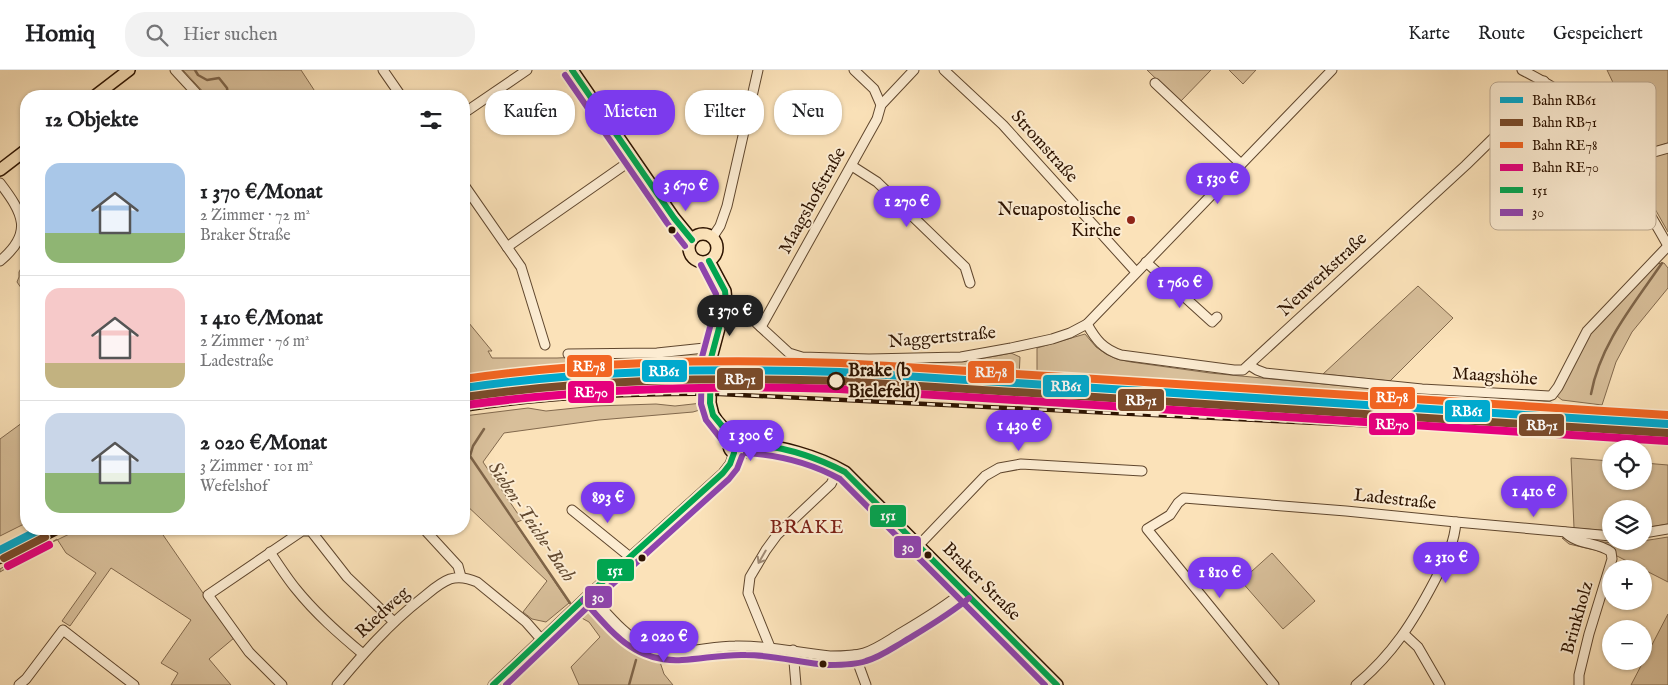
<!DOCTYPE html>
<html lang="de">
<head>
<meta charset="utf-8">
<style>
	:root { --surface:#fff; --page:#f2f2f2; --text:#202124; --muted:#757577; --line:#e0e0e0; --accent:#7c3aed }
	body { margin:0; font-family:"IM FELL English",serif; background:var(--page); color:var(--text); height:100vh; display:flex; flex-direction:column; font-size:19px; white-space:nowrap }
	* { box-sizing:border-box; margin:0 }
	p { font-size:16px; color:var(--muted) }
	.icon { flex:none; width:28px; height:28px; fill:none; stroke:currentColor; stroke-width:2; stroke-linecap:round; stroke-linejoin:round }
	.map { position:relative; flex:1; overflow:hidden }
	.side { position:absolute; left:20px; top:20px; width:450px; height:445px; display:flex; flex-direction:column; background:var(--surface); border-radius:20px; box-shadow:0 1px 4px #0004 }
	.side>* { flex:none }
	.hud { position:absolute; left:485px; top:20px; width:475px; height:45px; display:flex; gap:10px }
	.fabs { position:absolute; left:1602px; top:370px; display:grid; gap:10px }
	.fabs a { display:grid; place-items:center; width:50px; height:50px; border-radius:50%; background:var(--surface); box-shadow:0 1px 4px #0004; font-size:25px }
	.price { position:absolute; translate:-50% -42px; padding:0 11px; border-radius:18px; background:var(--accent); color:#fff; font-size:16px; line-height:32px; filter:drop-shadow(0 1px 2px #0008) }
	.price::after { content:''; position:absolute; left:50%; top:30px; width:15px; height:11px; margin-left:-8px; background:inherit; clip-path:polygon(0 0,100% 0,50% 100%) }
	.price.on { background:#222; color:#fff }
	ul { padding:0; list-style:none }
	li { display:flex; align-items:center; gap:15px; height:125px; padding:0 25px }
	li+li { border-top:1px solid var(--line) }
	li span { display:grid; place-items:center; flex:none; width:140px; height:100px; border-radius:15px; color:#555 }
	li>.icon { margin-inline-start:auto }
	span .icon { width:60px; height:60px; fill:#fffc; stroke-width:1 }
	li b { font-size:21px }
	h2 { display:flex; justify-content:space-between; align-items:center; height:60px; padding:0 25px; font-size:21px }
	.tag { padding:0 18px; border-radius:20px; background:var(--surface); box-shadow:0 1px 4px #0004; font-size:18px; line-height:45px }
	.tag.on { background:var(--accent); color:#fff }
	header { display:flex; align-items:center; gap:30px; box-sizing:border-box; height:70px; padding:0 25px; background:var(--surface); border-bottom:1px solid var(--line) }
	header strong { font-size:24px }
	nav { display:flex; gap:28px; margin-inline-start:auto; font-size:18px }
	.search { width:350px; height:45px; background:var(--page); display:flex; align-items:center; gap:12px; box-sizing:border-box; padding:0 18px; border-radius:20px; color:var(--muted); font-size:19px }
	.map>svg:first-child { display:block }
</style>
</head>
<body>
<header>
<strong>Homiq</strong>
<div class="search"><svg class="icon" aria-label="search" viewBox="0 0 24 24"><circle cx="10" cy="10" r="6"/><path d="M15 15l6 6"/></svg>Hier suchen</div>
<nav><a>Karte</a><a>Route</a><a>Gespeichert</a></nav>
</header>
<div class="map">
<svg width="1668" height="615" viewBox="0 0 1668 615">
	<rect width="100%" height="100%" fill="#fbe2b9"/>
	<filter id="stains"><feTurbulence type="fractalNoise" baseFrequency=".004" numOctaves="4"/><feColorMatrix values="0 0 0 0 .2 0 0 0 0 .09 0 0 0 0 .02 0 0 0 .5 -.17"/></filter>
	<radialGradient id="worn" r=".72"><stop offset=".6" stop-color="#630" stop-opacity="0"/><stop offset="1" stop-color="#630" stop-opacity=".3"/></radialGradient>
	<!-- green -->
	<g fill="#d8bf9a" stroke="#82694d">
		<path d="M 183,0 L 301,0 L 318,26 L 207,26 Z"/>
		<path d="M 1147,0 L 1211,0 L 1180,32 Z"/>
		<path d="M 1229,0 L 1256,0 L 1243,14 Z"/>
		<path d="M 1607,0 L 1668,0 L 1668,73 L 1633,84 L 1624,83 L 1601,49 L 1628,44 Z"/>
		<path d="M 1668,82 L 1668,162 L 1632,98 C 1638,87 1657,85 1668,82 Z"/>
		<path d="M 26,189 L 26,225 L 17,212 L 19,207 L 19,202 Z"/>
		<path d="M 1664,193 L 1668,198 L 1668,218 L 1632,262 L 1616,292 L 1602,335 L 1562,330 L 1557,326 L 1591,262 L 1655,194 Z"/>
		<path d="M 1418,216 L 1453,248 L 1390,311 L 1323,304 Z"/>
		<path d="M 464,247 L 492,281 L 488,281 L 492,288 L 557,288 L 700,282 L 705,286 L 702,294 L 681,294 L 675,292 L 663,294 L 626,296 L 613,294 L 562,300 L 543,300 L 531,303 L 484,307 L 464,311 Z"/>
		<path d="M 1085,264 L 1096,277 L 1106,284 L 1117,289 L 1131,292 L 1210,303 L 1386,320 L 1551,332 L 1556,336 L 1601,340 L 1668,344 L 1668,349 L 1612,346 L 1600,343 L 1593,345 L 1523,341 L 1511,338 L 1504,339 L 1437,335 L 1424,333 L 1417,334 L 1347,329 L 1341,328 L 1037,309 L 1037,278 Z"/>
		<path d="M 1011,283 L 1020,287 L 1019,308 L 885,299 L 778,294 L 758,295 L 785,288 L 786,292 L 792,293 L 794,290 L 802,293 C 872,293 942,298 1011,283 Z"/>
		<path d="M 702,333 L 703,339 L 693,342 L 599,350 L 504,363 L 483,392 L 522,450 L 515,453 L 569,533 L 546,552 L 532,549 L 523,542 L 547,511 L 464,433 L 464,346 L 528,338 L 546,341 L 595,336 L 656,334 L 675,336 Z"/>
		<path d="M 26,350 L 26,453 L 0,466 L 0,369 Z"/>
		<path d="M 1571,388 L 1611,391 L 1611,411 L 1644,411 L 1644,393 L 1668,395 L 1668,454 L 1644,458 L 1644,439 L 1611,439 L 1611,461 L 1574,458 Z"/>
		<path d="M 79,459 L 166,459 L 161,462 L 234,568 L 209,589 L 231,615 L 171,615 L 178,603 L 161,593 L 191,550 L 111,498 L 70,556 L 62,551 L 96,503 L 66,483 L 57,469 L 0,502 L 0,499 C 25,483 53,473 79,459 Z"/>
		<path d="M 1668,467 L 1668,512 L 1615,485 L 1569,474 L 1562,468 L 1624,474 Z"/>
		<path d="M 1272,483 L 1315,531 L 1283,559 L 1241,511 Z"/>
		<path d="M 588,541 C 606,544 617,564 630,576 C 639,583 649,586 659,589 L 664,604 L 673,615 L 579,615 L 571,597 L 600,567 L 589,552 L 578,546 L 583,542 Z"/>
		<path d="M 1668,544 L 1668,615 L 1631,615 Z"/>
	</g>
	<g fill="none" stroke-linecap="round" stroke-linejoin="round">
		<!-- stream -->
		<g stroke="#7f6549" stroke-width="2.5">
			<path d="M 195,0 L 198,5 L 207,10 L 219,8 L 227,18 L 228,26"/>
			<path d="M 464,281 L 467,290"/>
			<path d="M 1591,324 C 1600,274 1634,234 1662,193"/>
			<path d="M 484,359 L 473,376 L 470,386 L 570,533"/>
			<path d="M 629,615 L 636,590"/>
		</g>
		<!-- minor casing -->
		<g stroke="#60472e" stroke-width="11">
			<g id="minor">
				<path d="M 175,0 L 199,26"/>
				<path d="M 383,0 L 401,26"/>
				<path d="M 854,0 L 874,19 L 881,35"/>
				<path d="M 944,0 L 1003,55 L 1136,202"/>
				<path d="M 1522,0 C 1549,14 1577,30 1597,53 C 1617,77 1629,105 1643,132 C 1651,147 1660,161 1668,176"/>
				<path d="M 1155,13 L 1241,94"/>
				<path d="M 464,43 L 527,0"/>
				<path d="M 1622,91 L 1668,78"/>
				<path d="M 852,96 L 877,112 L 965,197 L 970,213"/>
				<path d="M 0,113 C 23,143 34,163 0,191"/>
				<path d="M 464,115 L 521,197 L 545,275"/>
				<path d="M 712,168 L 720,156 L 727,136 L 758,0"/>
				<path d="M 507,177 L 633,89"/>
				<path d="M 1146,192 L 1212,252 L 1217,247"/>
				<path d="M 726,236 L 735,239 L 751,248 L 789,283 L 802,287 L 869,289 L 961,287 L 1011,278 L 1052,269 L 1070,263 L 1087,254 L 1332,0"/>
				<path d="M 1087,254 C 1096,270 1103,279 1121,285 L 1234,300 L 1243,300 L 1466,95 L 1520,42 L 1544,11"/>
				<path d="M 761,257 L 877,49 L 881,35 L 914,0"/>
				<path d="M 568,284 L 657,283 L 714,277"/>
				<path d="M 1249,295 L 1257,300 L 1265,303 L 1422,319 L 1549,326 L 1552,325 L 1558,317 L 1587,261 L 1668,176"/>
				<path d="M 572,440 L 630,487"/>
				<path d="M 424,459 L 458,496 L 461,507"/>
				<path d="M 1565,462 C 1578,476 1597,471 1611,482 L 1612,489 L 1589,564 L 1579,605 L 1579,615"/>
				<path d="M 1644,463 L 1668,459"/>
				<path d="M 919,475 L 985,406 L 999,398 L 1021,394 L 1142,401"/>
				<path d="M 270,482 C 278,494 287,508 296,519 C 316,544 339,564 363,584"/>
				<path d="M 589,524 C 605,541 627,569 648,577 C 675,588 707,576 735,576 C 768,575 798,583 830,586 C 841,586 854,586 864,583 C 877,579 889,570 901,563 C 923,550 945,537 964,521"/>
				<path d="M 1404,564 L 1418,577 L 1440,615"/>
				<path d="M 770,577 L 748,523 L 750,507 L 766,480 L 777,465 L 831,414 L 839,398"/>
				<path d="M 793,580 L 796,615"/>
				<path d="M 855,585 L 866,615"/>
				<path d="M 19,615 L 26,609 L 63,560 L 134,615"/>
				<path d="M 282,615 L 249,582 L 208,525 L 302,461 L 311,461 L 347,507 L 394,552"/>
				<path d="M 337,615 C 363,584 389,554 421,529 C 430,522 439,513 450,509 C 460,506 468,508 477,512 L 526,552 L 541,569"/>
				<path d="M 493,615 L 589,524 L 723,403 L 730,394 L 734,383"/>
				<path d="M 1274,615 L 1147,459 L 1170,445 L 1178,433 L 1184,428 L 1346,441 L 1456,452 L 1611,466"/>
				<path d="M 1356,615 C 1393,584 1413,552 1435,510 C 1445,490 1454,476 1456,452"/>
			</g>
		</g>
		<!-- major casing -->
		<g stroke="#2d1300" stroke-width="14">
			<g id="major">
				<path d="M 572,0 L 674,148 L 692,170"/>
				<path d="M 95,26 L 129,0"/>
				<path d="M 0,100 L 26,80"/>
				<circle cx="703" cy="178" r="14"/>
				<path d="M 709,191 L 725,221 L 726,232 L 711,288 L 710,333 L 713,345 L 717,351 L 732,368"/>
				<circle cx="738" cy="375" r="9"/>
				<path d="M 747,374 C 778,375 818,386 845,402 L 1057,615"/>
			</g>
		</g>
		<!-- minor -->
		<use href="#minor" stroke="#fcecd2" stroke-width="9"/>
		<!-- major -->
		<use href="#major" stroke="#fbe2b9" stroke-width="11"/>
		<!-- rail casing -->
		<g stroke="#2d1300" stroke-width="4.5">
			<g id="rail">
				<path d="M 464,340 C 548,327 634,323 720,324 L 1668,370"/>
				<path d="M 0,492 L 65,459"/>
			</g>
		</g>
		<!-- rail -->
		<use href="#rail" stroke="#fcecd2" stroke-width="2.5" stroke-dasharray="8" stroke-linecap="butt"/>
		<!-- bus-1 casing -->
		<g stroke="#fcecd2" stroke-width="10">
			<g id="bus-1">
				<path d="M 572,0 L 674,148 L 692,170"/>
				<path d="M 709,191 L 725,221 L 726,232 L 711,288 L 710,333 L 713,345 L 732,368"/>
				<path d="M 747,374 C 782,376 814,386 845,402 L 1057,615"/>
				<path d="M 493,615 L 589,524 L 723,403 L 730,394 L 734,383"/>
			</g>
		</g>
		<!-- bus-2 casing -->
		<g stroke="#fcecd2" stroke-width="10">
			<g id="bus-2">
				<path d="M 565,5 L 667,153 L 685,176"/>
				<path d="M 701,195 L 716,224 L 717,231 L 702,287 L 701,334 L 706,350 L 725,374"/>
				<path d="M 746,383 C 779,385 811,393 840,409 L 1045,615"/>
				<path d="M 583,530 C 612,562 634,593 682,590 C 703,589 724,584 746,585 C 774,585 801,593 829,595 C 841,595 855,595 866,591 C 880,587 891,579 903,572 C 926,558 949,545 969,528"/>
				<path d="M 506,615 L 595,530 L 729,409 L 737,399 L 742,386"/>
			</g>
		</g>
		<!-- bus-1 -->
		<use href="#bus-1" stroke="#00a651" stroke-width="6"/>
		<!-- bus-2 -->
		<use href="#bus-2" stroke="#8e44ad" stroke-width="6"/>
		<!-- rail-1 casing -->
		<g stroke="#fcecd2" stroke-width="11">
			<g id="rail-1">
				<path d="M 464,318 C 589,300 714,298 840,302 L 1668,354"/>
				<path d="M 0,480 L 41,459"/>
			</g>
		</g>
		<!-- rail-2 casing -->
		<g stroke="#fcecd2" stroke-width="11">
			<g id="rail-2">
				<path d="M 465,327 C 590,309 714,307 840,311 L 1667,363"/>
				<path d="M 4,488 L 45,467"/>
			</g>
		</g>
		<!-- rail-3 casing -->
		<g stroke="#fcecd2" stroke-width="11">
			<path id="rail-3" d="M 464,309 C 589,291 714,289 841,293 L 1668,345"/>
		</g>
		<!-- rail-4 casing -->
		<g stroke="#fcecd2" stroke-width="11">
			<g id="rail-4">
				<path d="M 466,335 C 591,318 714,315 839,319 L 1667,371"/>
				<path d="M 8,496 L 49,475"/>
			</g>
		</g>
		<!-- rail-1 -->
		<use href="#rail-1" stroke="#00a9ce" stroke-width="8"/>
		<!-- rail-2 -->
		<use href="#rail-2" stroke="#7a4b2a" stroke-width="8"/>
		<!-- rail-3 -->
		<use href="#rail-3" stroke="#f26522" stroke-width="8"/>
		<!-- rail-4 -->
		<use href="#rail-4" stroke="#e5007d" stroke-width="8"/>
	</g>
	<!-- one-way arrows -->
	<defs><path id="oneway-shaft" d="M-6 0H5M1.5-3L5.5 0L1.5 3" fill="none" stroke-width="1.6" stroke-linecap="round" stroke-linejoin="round" transform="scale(1.25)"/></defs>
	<use stroke="#9f8a74" href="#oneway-shaft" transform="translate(762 487) rotate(120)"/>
	<!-- markers -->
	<circle fill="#8f2418" stroke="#fcecd2" stroke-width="2" cx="1131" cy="150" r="5"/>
	<g fill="#2d1300" stroke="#fcecd2" stroke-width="2">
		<circle cx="672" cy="160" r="4.5"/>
		<circle cx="928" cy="485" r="4.5"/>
		<circle cx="642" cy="488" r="4.5"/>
		<circle cx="823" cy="594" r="4.5"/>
	</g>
	<circle fill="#fcecd2" stroke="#2d1300" stroke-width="2.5" cx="836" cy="311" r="8"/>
	<g text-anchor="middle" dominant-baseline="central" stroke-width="4" stroke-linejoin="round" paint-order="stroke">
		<!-- street labels -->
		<g font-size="18" fill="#2d1300" stroke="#fcecd2">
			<text transform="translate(1044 77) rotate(48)">Stromstraße</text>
			<text transform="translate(813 131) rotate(-61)">Maagshofstraße</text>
			<text transform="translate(1323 205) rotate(-43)">Neuwerkstraße</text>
			<text transform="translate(942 268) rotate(-5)">Naggertstraße</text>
			<text transform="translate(1495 307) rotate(4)">Maagshöhe</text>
			<text transform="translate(1395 430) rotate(6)">Ladestraße</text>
			<text transform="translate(981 512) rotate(45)">Braker Straße</text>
			<text transform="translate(383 543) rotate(-43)">Riedweg</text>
			<text transform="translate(1578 548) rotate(-74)">Brinkholz</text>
		</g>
		<!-- poi labels -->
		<g font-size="18" fill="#2d1300" stroke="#fcecd2" text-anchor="end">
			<text x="1121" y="140">Neuapostolische<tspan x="1121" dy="21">Kirche</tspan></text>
		</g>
		<!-- stop labels -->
		<g font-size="18" font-weight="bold" fill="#2d1300" stroke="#fcecd2" text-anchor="start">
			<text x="848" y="301">Brake (b<tspan x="848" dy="21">Bielefeld)</tspan></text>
		</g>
		<!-- water labels -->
		<g font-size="19" font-style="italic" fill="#634a31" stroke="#fcecd2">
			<text transform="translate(531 452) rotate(56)">Sieben-Teiche-Bach</text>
		</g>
		<!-- quarter labels -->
		<g font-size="20" letter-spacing="1" fill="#7a1f14" stroke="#fcecd2">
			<text x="807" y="457">BRAKE</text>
		</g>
	</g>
	<!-- legend -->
	<rect x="1490" y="12" width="166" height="148" rx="8" fill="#fcecd2" stroke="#beab93" stroke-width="1"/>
	<rect x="1500" y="27" width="23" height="6" fill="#00a9ce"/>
	<rect x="1500" y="49" width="23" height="7" fill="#7a4b2a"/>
	<rect x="1500" y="72" width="23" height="6" fill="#f26522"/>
	<rect x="1500" y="94" width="23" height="7" fill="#e5007d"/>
	<rect x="1500" y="117" width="23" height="6" fill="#00a651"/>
	<rect x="1500" y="139" width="23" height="7" fill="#8e44ad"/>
	<g font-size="14" fill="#2d1300">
		<text x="1532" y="35">Bahn RB61</text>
		<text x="1532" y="57">Bahn RB71</text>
		<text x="1532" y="80">Bahn RE78</text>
		<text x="1532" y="102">Bahn RE70</text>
		<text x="1532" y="125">151</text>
		<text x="1532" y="147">30</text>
	</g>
	<g stroke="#fcecd2" stroke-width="2">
		<rect x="566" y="284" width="47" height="24" rx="5" fill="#f26522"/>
		<rect x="641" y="289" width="47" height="24" rx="5" fill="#00a9ce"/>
		<rect x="967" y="290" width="48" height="24" rx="5" fill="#f26522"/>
		<rect x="716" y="297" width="48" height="24" rx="5" fill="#7a4b2a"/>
		<rect x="1042" y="304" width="48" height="24" rx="5" fill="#00a9ce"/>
		<rect x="567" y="310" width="48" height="24" rx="5" fill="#e5007d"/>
		<rect x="1369" y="316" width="47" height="24" rx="5" fill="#f26522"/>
		<rect x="1117" y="318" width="48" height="24" rx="5" fill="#7a4b2a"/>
		<rect x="1444" y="329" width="47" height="24" rx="5" fill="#00a9ce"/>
		<rect x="1368" y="342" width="48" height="24" rx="5" fill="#e5007d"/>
		<rect x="1518" y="343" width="47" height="24" rx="5" fill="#7a4b2a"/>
		<rect x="869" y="434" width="38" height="24" rx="5" fill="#00a651"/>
		<rect x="893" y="465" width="29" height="24" rx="5" fill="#8e44ad"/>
		<rect x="596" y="488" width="39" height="24" rx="5" fill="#00a651"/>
		<rect x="584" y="515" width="29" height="24" rx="5" fill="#8e44ad"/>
	</g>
	<g font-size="14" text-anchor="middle" font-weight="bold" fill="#fff">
		<text x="589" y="301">RE78</text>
		<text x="664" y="306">RB61</text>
		<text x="991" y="307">RE78</text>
		<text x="740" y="314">RB71</text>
		<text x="1066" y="321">RB61</text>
		<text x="591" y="327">RE70</text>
		<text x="1392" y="332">RE78</text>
		<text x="1141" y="335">RB71</text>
		<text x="1467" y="346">RB61</text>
		<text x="1392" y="359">RE70</text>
		<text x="1542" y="360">RB71</text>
		<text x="888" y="450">151</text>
		<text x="908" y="482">30</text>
		<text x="615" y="505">151</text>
		<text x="598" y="532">30</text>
	</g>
	<rect width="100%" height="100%" filter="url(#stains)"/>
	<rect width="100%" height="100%" fill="url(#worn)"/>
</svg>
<div class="fabs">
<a><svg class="icon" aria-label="locate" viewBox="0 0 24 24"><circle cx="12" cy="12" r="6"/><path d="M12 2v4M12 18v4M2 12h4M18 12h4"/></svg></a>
<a><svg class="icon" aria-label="layers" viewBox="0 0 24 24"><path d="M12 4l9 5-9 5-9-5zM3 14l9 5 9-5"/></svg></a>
<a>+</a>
<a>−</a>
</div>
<b class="price" style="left:1218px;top:135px">1 530 €</b>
<b class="price" style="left:686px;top:142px">3 670 €</b>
<b class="price" style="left:907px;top:158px">1 270 €</b>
<b class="price" style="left:1180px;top:239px">1 760 €</b>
<b class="price on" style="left:730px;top:267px">1 370 €</b>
<b class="price" style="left:1019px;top:382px">1 430 €</b>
<b class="price" style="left:751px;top:392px">1 300 €</b>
<b class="price" style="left:1534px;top:448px">1 410 €</b>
<b class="price" style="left:608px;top:454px">893 €</b>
<b class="price" style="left:1446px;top:514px">2 310 €</b>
<b class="price" style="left:1220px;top:529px">1 810 €</b>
<b class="price" style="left:664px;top:593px">2 020 €</b>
<div class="hud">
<a class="tag">Kaufen</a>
<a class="tag on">Mieten</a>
<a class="tag">Filter</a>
<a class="tag">Neu</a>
</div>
<section class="side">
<h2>12 Objekte<svg class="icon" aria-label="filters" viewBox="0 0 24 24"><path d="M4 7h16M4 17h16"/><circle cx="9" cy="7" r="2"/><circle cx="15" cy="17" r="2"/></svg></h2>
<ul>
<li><span style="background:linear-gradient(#a9c7e8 70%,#8fb573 0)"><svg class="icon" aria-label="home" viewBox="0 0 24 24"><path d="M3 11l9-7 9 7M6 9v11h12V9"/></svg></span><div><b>1 370 €/Monat</b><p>2 Zimmer · 72 m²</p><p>Braker Straße</p></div></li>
<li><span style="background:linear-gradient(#f6c9c9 75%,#c2b280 0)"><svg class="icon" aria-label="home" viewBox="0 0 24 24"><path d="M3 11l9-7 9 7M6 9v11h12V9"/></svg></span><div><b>1 410 €/Monat</b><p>2 Zimmer · 76 m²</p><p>Ladestraße</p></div></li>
<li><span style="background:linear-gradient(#c9d6e8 60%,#8fb573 0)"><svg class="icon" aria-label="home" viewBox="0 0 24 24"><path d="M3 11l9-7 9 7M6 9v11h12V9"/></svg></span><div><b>2 020 €/Monat</b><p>3 Zimmer · 101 m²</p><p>Wefelshof</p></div></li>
</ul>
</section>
</div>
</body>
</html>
